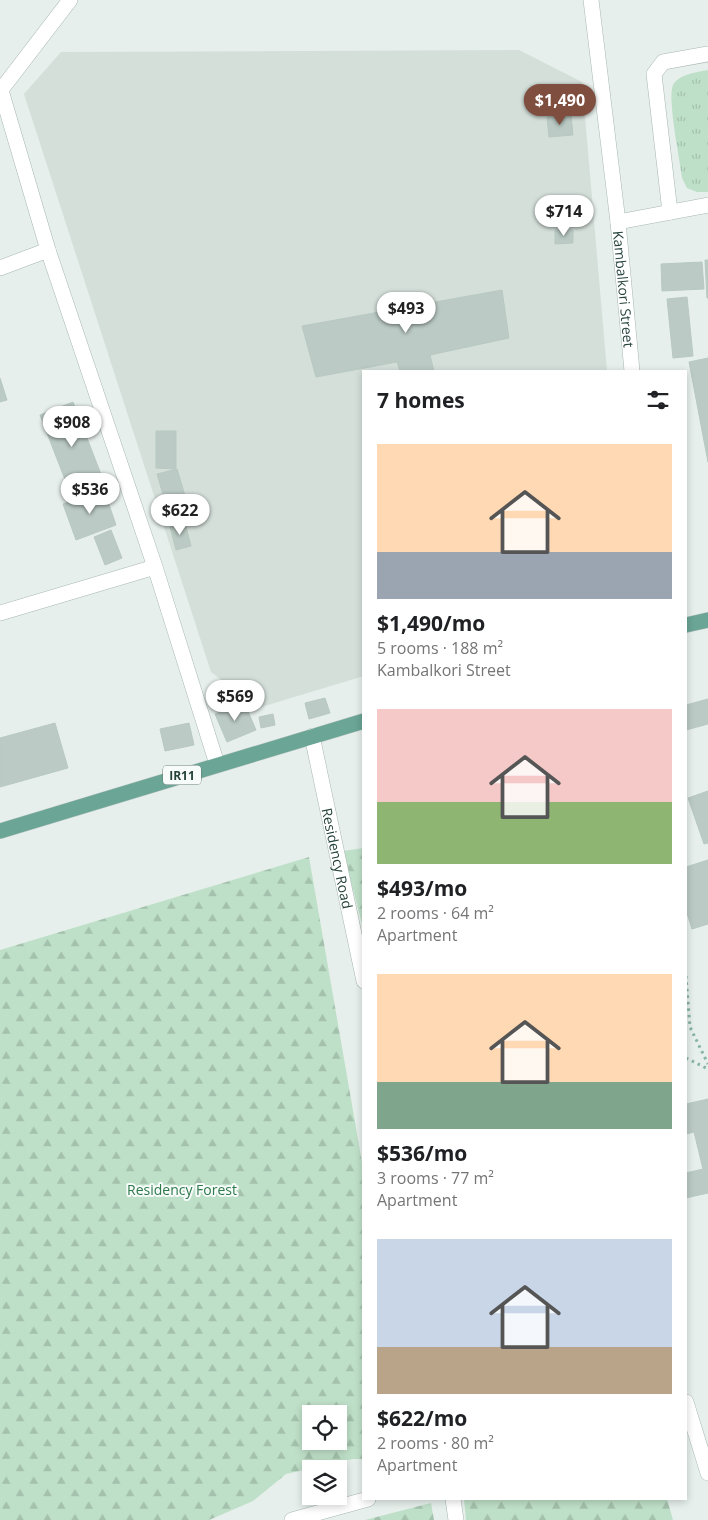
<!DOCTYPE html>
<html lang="en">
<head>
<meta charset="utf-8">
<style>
	:root { --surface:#fff; --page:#f2f2f2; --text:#202124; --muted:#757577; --accent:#7f4e3f }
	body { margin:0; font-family:"Open Sans",sans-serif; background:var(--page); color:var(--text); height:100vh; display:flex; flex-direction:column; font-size:19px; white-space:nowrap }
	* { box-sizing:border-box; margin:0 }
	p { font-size:16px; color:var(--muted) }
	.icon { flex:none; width:28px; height:28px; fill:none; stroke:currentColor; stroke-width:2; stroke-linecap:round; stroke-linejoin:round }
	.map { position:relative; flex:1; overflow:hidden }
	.drawer { position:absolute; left:362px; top:370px; width:325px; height:1130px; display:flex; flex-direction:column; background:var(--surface); border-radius:0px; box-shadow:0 2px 8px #0003 }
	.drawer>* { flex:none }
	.tools { position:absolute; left:302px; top:1405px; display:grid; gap:10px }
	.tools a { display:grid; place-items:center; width:45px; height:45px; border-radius:0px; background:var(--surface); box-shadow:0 2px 8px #0003; font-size:25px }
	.price { position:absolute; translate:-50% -42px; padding:0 11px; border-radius:18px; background:#fff; color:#222; font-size:16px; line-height:32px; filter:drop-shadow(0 1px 2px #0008) }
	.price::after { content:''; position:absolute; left:50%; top:30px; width:15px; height:11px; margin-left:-8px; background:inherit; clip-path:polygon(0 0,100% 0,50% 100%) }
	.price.active { background:var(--accent); color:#fff }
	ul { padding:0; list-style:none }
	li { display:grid; align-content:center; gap:10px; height:265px; padding:0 15px }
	li span { display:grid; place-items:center; height:155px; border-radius:0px; color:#555 }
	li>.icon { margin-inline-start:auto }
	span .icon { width:90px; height:90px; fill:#fffc; stroke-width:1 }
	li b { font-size:21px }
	h2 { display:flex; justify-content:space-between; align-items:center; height:60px; padding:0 15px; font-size:21px }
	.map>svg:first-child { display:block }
</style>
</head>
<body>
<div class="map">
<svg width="708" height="1520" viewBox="0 0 708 1520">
	<defs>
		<pattern id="grass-tufts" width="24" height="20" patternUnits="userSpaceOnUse" patternTransform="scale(1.25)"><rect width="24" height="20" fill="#bfe0c8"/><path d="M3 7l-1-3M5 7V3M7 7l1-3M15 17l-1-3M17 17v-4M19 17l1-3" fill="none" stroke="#a4c1ad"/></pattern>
		<pattern id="forest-firs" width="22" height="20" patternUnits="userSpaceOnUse" patternTransform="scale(1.25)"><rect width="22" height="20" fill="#bfe0c8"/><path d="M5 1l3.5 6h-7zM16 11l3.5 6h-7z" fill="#a4c1ad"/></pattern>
	</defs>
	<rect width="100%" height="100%" fill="#e6efeb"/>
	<!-- built -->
	<path fill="#d4dfda" d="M 519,50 L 582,82 L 607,371 L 364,371 L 364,676 L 258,708 L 211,672 L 24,94 L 61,52 Z"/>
	<!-- grass -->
	<path fill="url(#grass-tufts)" d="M 708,70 L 708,192 L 697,192 L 687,188 L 682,178 C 680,160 667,98 673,85 C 679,74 697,72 708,70 Z"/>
	<!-- forest -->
	<g fill="url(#forest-firs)" fill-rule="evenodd">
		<path d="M 364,848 L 364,932 L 343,851 Z"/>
		<path d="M 309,857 L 364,1174 L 364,1459 L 353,1459 L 286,1474 L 253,1501 L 209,1520 L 0,1520 L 0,950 ZM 311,1414 L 339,1414 L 339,1441 L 311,1441 Z"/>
		<path d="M 464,1499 L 667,1499 L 673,1520 L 466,1520 Z"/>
		<path d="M 431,1503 L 434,1520 L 365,1520 Z"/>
	</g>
	<!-- building -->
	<g fill="#bbcac4" stroke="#b8c9c2">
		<path d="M 571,115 L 573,135 L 549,137 L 547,117 Z"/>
		<path d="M 555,230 L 573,230 L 573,243 L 555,244 Z"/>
		<path d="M 705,260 L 708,260 L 708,298 L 707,298 Z"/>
		<path d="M 702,262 L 704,289 L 662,291 L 661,264 Z"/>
		<path d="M 502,290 L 509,338 L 430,355 L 434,371 L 400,371 L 397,362 L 316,377 L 302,326 Z"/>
		<path d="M 687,297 L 693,356 L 673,358 L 667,299 Z"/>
		<path d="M 708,358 L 708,462 L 689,362 Z"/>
		<path d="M 0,378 L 7,400 L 0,402 Z"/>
		<path d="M 73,402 L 104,482 L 71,495 L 40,415 Z"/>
		<path d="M 156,431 L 176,431 L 176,469 L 156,468 Z"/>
		<path d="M 177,469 L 186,499 L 166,505 L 157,474 Z"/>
		<path d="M 104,490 L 116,525 L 76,540 L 63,504 Z"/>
		<path d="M 185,523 L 191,546 L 176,550 L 170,527 Z"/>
		<path d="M 111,530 L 122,558 L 105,565 L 94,537 Z"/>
		<path d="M 325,698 L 330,713 L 309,719 L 305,703 Z"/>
		<path d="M 708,699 L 708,724 L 686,730 L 686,705 Z"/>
		<path d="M 244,702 L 256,730 L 227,742 L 215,714 Z"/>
		<path d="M 273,714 L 275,725 L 261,728 L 259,717 Z"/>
		<path d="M 55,723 L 68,768 L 0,787 L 0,738 Z"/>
		<path d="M 189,723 L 194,745 L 165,751 L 160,729 Z"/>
		<path d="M 708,791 L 708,843 L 704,844 L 688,798 Z"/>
		<path d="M 708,860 L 708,924 L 692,929 L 686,910 L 686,867 Z"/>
		<path d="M 708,1099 L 708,1193 L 686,1198 L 686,1173 L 703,1169 L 694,1132 L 686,1134 L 686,1104 Z"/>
	</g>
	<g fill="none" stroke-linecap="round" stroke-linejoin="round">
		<!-- minor casing -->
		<g stroke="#a8b8b2" stroke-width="16">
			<g id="minor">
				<path id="s1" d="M 591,0 L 618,222 L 632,371"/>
				<path d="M 0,87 L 48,250 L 155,567 L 217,764"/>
				<path d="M 1,90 L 70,0"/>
				<path d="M 670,212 L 654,74 L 663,62 L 708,54"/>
				<path d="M 618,222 L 708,205"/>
				<path d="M 0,268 L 48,250"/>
				<path d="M 0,613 L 155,567"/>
				<path id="s2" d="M 312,736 L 364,981"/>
				<path d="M 686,1402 L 708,1473"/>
				<path d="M 453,1499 L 456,1520"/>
				<path d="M 292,1520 L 368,1499"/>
			</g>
		</g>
		<!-- major casing -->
		<g stroke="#c2cac8" stroke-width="16">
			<g id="major">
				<path d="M 686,625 L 708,620"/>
				<path d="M 0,831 L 364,721"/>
			</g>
		</g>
		<!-- path -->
		<g stroke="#86b3a5" stroke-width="3" stroke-dasharray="2.5 4" stroke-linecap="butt">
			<path d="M 686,976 L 690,1027 L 708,1064"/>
			<path d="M 686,1058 L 708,1069"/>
		</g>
		<!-- minor -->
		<use href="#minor" stroke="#fff" stroke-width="15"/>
		<!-- major -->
		<use href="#major" stroke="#6aa596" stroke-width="15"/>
	</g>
	<g text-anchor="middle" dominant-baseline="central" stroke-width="4" stroke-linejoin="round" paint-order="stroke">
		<!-- shield labels -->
		<rect fill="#f7fbf9" stroke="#637a73" stroke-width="1" x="163" y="765.5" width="38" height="19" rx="4"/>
		<g font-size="12" font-weight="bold" fill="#24423a">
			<text x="182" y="775">IR11</text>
		</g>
		<!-- street labels -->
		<g font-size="14" fill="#24423a" stroke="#f7fbf9">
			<text stroke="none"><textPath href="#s1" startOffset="291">Kambalkori Street</textPath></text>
			<text stroke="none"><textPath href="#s2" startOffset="125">Residency Road</textPath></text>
		</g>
		<!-- park labels -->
		<g font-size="14" fill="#2d7a4b" stroke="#f7fbf9">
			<text x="182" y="1189">Residency Forest</text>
		</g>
	</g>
</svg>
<div class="tools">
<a><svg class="icon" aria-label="locate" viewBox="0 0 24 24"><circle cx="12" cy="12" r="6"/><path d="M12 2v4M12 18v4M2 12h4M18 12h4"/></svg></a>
<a><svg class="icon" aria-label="layers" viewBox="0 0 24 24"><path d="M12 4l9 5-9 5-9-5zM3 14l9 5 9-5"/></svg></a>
</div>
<b class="price active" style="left:560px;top:126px">$1,490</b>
<b class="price" style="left:564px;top:237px">$714</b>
<b class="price" style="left:406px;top:334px">$493</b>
<b class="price" style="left:72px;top:448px">$908</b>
<b class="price" style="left:90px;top:515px">$536</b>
<b class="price" style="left:180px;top:536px">$622</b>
<b class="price" style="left:235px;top:722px">$569</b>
<section class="drawer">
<h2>7 homes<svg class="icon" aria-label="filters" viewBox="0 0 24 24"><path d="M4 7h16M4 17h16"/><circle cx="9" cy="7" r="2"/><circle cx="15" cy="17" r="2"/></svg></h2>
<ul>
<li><span style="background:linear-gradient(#ffd9b3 70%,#9aa5b1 0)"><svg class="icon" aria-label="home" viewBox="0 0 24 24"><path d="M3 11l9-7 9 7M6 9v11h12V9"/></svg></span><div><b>$1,490/mo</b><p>5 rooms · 188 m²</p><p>Kambalkori Street</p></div></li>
<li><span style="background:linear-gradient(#f6c9c9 60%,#8fb573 0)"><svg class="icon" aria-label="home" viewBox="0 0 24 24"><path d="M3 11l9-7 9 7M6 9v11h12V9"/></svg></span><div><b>$493/mo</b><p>2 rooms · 64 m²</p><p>Apartment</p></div></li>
<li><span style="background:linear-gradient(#ffd9b3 70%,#7fa58c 0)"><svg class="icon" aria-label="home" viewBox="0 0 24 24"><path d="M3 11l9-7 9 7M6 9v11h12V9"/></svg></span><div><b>$536/mo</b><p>3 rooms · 77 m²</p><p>Apartment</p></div></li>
<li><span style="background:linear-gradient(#c9d6e8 70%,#b9a48a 0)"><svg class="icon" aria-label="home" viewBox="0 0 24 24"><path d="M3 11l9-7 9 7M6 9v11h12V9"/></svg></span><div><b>$622/mo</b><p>2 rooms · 80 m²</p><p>Apartment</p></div></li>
</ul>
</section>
</div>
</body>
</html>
